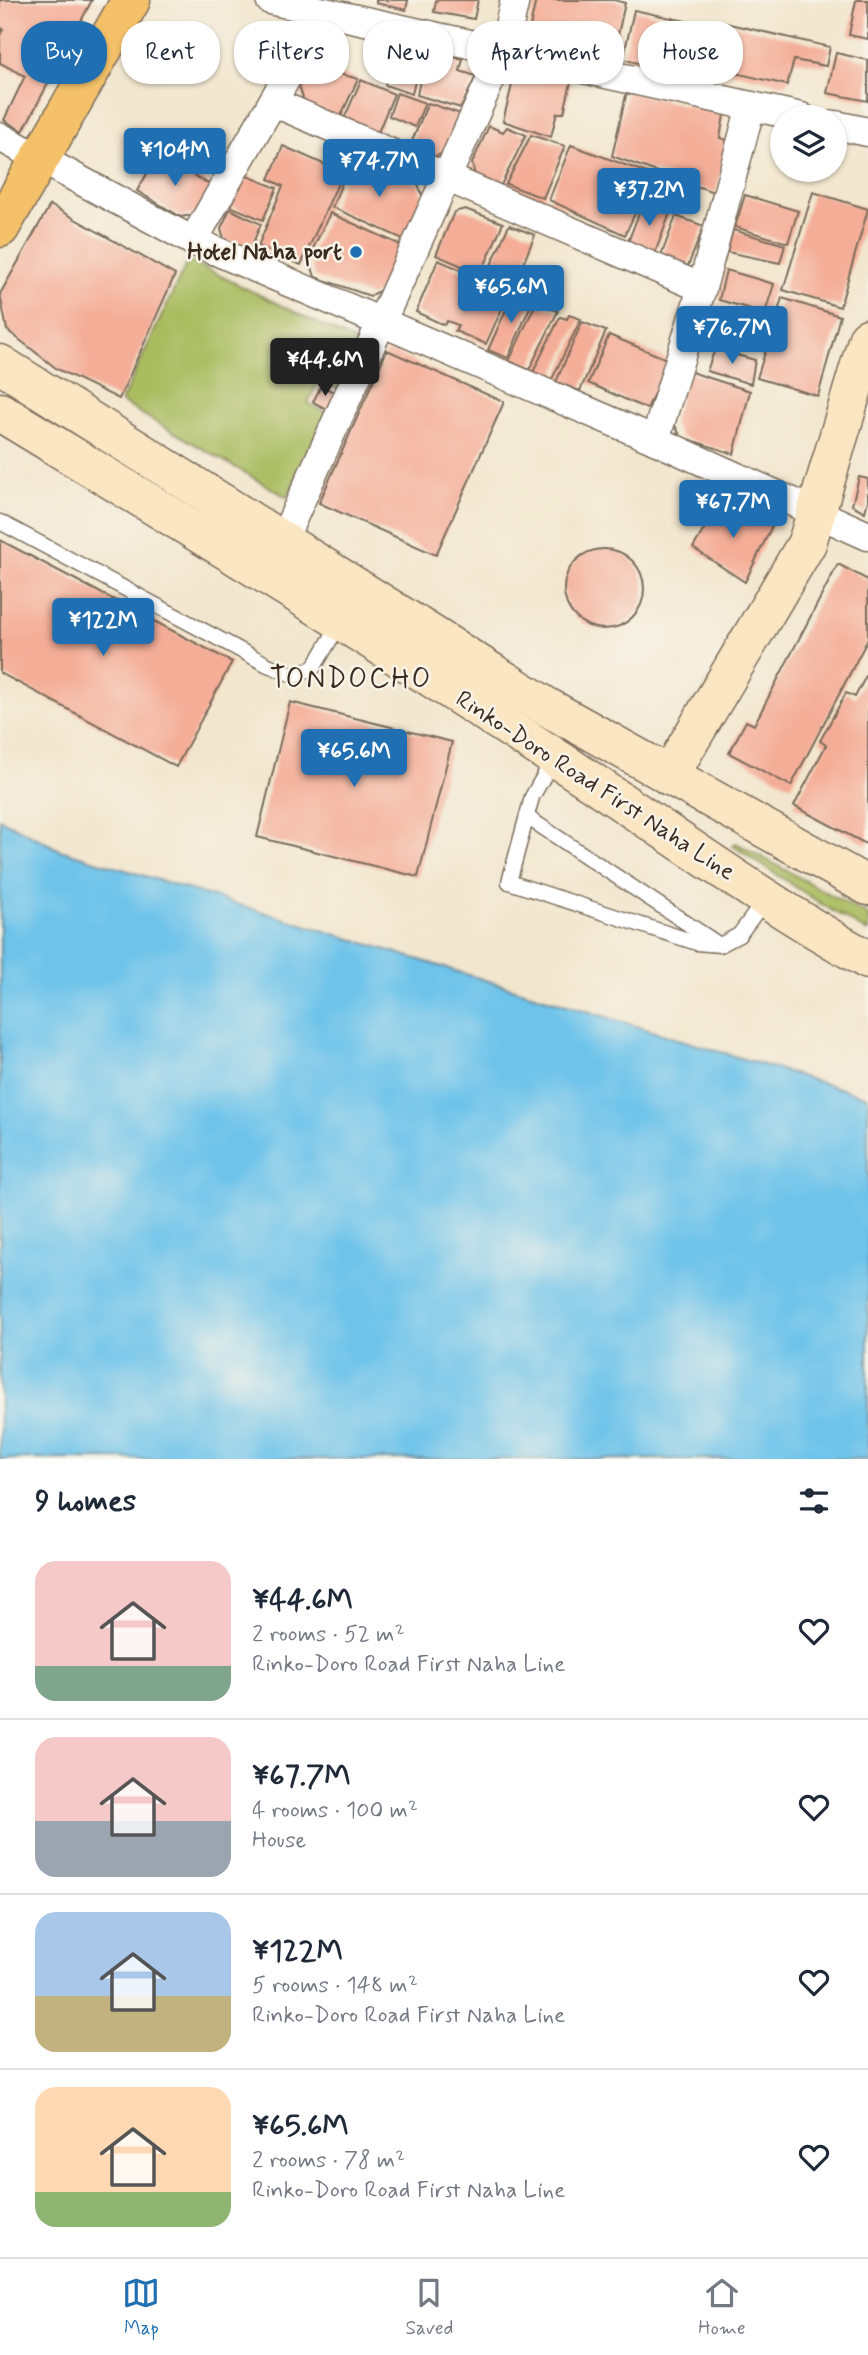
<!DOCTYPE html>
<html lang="en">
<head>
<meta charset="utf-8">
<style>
	:root { --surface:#fff; --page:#f6f6f7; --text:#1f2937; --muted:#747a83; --line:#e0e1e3; --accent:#1f6fb2 }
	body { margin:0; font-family:Mynerve,sans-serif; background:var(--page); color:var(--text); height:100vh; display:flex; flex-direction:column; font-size:26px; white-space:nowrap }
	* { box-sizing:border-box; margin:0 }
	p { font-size:23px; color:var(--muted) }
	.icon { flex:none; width:38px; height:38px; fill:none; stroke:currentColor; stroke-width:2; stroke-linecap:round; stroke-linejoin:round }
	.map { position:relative; height:1459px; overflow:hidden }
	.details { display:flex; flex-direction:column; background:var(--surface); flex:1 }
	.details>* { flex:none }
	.hud { position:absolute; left:21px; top:21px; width:826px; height:63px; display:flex; gap:14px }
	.fabs { position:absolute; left:770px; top:105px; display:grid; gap:14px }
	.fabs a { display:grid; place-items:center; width:77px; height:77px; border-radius:50%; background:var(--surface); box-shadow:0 2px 5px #0004; font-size:35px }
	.price { position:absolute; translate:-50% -60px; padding:0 16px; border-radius:7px; background:var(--accent); color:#fff; font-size:23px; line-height:46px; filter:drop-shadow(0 2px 4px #0008) }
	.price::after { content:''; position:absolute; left:50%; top:42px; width:21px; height:16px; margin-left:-10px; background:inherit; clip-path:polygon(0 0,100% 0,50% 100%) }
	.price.current { background:#222; color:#fff }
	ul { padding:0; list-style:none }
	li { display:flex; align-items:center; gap:21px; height:175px; padding:0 35px }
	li+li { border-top:2px solid var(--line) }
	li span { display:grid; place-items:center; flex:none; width:196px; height:140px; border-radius:21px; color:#555 }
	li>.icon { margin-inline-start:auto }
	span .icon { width:84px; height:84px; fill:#fffc; stroke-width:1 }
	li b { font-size:30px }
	h2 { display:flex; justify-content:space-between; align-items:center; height:84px; padding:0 35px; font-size:30px }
	.pill { padding:0 24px; border-radius:28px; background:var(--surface); box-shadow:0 2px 5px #0004; font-size:24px; line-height:63px }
	.pill.current { background:var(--accent); color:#fff }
	.tab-bar { display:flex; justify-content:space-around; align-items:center; height:98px; border-top:2px solid var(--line); background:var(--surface); font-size:19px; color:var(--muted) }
	.tab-bar a { display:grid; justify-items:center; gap:4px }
	.tab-bar .current { color:var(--accent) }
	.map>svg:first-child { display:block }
</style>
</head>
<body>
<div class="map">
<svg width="868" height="1459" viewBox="0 0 868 1459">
	<rect width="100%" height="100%" fill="#f7f3e8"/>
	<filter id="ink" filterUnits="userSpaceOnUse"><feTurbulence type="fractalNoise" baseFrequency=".0143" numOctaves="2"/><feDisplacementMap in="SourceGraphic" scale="14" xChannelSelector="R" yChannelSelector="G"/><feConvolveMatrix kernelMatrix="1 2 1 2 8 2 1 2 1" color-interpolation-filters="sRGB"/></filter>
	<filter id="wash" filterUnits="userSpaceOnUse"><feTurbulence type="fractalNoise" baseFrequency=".00686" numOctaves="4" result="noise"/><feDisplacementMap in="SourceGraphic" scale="28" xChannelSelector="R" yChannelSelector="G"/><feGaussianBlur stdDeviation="1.57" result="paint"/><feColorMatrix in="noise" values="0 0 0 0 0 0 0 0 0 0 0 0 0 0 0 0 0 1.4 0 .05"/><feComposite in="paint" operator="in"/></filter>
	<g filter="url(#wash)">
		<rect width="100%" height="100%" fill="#f2e6ce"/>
		<!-- green -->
		<g fill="#aabc60" stroke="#72733f" stroke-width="2">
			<path d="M 188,260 L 360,344 L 338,389 L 319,380 L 308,403 L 329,414 L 287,497 L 121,402 Z"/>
			<path d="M 736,843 L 868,915 L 868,932 L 823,905 L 733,846 Z"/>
		</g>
		<!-- water -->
		<path fill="#6dc3ea" stroke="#547684" stroke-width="2" d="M 0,819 L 60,850 L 868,1097 L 868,1459 L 0,1459 Z"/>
		<g id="blocks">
			<!-- building -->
			<g fill="#f4ae98">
				<path d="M 0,0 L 92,0 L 23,131 L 4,120 L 25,76 L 0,63 L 0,35 L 3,29 L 0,27 Z"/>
				<path d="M 376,0 L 408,0 L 406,10 L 376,3 Z"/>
				<path d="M 436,0 L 478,0 L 474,19 L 434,12 Z"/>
				<path d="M 536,0 L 614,0 L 625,3 L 613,57 L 535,40 L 529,31 Z"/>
				<path d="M 856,0 L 868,0 L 868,39 L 849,35 Z"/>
				<path d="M 634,10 L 718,28 L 707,82 L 623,59 Z"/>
				<path d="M 725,23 L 830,47 L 826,66 L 794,60 L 787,85 L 714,68 Z"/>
				<path d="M 393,41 L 423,47 L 412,94 L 385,85 Z"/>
				<path d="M 426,51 L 463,59 L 460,71 L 476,76 L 461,108 L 417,95 Z"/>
				<path d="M 836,53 L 868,60 L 868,101 L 827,93 Z"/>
				<path d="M 306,64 L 358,79 L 340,118 L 305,104 L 298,83 Z"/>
				<path d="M 515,73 L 571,82 L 564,113 L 557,113 L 551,137 L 503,121 Z"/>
				<path d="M 361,80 L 394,94 L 376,137 L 344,119 Z"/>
				<path d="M 627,91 L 724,115 L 720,138 L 727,140 L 716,193 L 612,156 Z"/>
				<path d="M 397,93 L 425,103 L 415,127 L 389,116 Z"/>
				<path d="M 428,103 L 464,115 L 447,152 L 430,158 L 409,148 Z"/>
				<path d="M 489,126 L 503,132 L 507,127 L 526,135 L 500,187 L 475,176 L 472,163 Z"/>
				<path d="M 531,135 L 565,146 L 543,198 L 506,184 Z"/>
				<path d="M 571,145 L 653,175 L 625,235 L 549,200 Z"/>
				<path d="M 283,146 L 337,170 L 335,176 L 340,179 L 301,265 L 258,246 L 283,186 L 269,179 Z"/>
				<path d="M 158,155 L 214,187 L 197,214 L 181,217 L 137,191 Z"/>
				<path d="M 352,158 L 418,184 L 424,201 L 405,240 L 332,207 Z"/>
				<path d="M 245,175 L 277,188 L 263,220 L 230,206 Z"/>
				<path d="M 813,192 L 868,209 L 840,307 L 783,290 Z"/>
				<path d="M 745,195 L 798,211 L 788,243 L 735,227 Z"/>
				<path d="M 643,203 L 670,213 L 655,253 L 628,242 Z"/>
				<path d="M 50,205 L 175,275 L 119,399 L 57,369 L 7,330 L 0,294 Z"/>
				<path d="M 230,209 L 261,224 L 250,250 L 224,239 L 221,228 Z"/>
				<path d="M 465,209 L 503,223 L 481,274 L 436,255 L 454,212 Z"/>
				<path d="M 330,213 L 403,246 L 384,288 L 370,296 L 315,277 L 309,257 Z"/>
				<path d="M 676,216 L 704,226 L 688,266 L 661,256 Z"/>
				<path d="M 509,225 L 535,235 L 514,286 L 487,274 Z"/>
				<path d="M 733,230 L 785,245 L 780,263 L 727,252 Z"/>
				<path d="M 438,260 L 510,291 L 486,344 L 455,331 L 458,325 L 447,321 L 444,325 L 416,312 Z"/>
				<path d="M 726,270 L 774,284 L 765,313 L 719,300 Z"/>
				<path d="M 514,292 L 533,300 L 508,358 L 488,350 Z"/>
				<path d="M 782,298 L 840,316 L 818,396 L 757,378 Z"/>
				<path d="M 536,303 L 558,311 L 529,370 L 509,361 Z"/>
				<path d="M 706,309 L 766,325 L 761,342 L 748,338 L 745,351 L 698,336 Z"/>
				<path d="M 569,315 L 581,319 L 552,379 L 533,372 L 560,317 L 567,319 Z"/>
				<path d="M 582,322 L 606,331 L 580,391 L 556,382 Z"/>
				<path d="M 609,335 L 669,360 L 647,409 L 588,383 Z"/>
				<path d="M 715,349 L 755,360 L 751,384 L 707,371 Z"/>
				<path d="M 387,350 L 504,402 L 436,555 L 319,503 Z"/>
				<path d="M 688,371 L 750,391 L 734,454 L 681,437 L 673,422 Z"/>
				<path d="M 321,386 L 336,393 L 328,410 L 313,402 Z"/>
				<path d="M 859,477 L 868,479 L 868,500 L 865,512 L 852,505 Z"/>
				<path d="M 721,500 L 772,526 L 745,582 L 693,548 Z"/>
				<path d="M 0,540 L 232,662 L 176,767 L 0,673 Z"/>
				<circle cx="604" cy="589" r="40"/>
				<path d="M 838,564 L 868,580 L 868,639 L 791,786 L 729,753 L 746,721 L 754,725 Z"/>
				<path d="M 868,672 L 868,845 L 794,806 L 826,745 L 820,741 L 846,693 L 855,697 Z"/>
				<path d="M 290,702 L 452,742 L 418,877 L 257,837 Z"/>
			</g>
		</g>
	</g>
	<g filter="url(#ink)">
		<use href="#blocks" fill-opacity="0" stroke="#7b6c5c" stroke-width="2"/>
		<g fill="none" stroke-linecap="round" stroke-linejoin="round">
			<!-- lane casing -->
			<g stroke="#7b6c5c" stroke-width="17">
				<g id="lane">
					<path d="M 0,522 L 268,665 L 295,676 L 314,667 L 340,623"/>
					<path d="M 554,758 L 532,797 L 509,882 L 697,943 L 720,945 L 739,935 L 765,900"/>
					<path d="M 527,817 L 718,944"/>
				</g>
			</g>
			<!-- street casing -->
			<g stroke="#7b6c5c" stroke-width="31">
				<g id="street">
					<path d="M 270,0 L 801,117"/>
					<path d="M 273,102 L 702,288"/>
					<path d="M 835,125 L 868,132"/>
					<path d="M 0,137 L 193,241 L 655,440 L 868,536"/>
					<path d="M 193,241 L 324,12"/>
					<path d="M 655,440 L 702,288 L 751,106"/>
					<path d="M 283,540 L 503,52 L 515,0"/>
				</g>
			</g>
			<!-- secondary casing -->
			<g stroke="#7b6c5c" stroke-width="41">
				<g id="secondary">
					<path d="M 0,364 L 547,707 L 868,886"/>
					<path d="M 0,412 C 184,524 368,635 548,753 C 655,822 757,898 868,960"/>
					<path d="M 669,776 L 807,543 L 868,338"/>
				</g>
			</g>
			<!-- highway casing -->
			<g stroke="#7b6c5c" stroke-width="41">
				<path id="highway" d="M 0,228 L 131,0"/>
			</g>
			<!-- lane -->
			<use href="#lane" stroke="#fff" stroke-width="14"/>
			<!-- street -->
			<use href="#street" stroke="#fff" stroke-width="28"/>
			<!-- secondary -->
			<use href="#secondary" stroke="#fbe6c3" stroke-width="38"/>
			<!-- highway -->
			<use href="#highway" stroke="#f4c16a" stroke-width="38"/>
		</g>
	</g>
	<!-- markers -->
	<circle fill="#1f6fb2" stroke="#f7f3e8" stroke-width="2.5" cx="356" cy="252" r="7"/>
	<g text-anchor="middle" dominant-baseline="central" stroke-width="5" stroke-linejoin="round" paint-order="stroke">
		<!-- poi labels -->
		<g font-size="24" font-weight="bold" fill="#3b2a1e" stroke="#f7f3e8" text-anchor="end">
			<text x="342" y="252">Hotel Naha port</text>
		</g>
		<!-- street labels -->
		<g font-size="24" fill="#3b2a1e" stroke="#f7f3e8">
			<text transform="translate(595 786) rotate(33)">Rinko-Doro Road First Naha Line</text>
		</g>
		<!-- quarter labels -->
		<g font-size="28" letter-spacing="2" fill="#3b2a1e" stroke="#f7f3e8">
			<text x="351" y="679">TONDOCHO</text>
		</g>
	</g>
</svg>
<div class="fabs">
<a><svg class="icon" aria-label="layers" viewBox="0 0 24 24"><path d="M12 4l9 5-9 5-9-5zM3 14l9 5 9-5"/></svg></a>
</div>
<b class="price" style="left:175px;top:188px">¥104M</b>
<b class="price" style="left:379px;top:199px">¥74.7M</b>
<b class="price" style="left:649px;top:228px">¥37.2M</b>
<b class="price" style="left:511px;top:325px">¥65.6M</b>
<b class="price" style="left:732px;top:366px">¥76.7M</b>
<b class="price current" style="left:325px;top:398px">¥44.6M</b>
<b class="price" style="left:733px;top:540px">¥67.7M</b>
<b class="price" style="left:103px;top:658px">¥122M</b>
<b class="price" style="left:354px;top:789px">¥65.6M</b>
<div class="hud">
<a class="pill current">Buy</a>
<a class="pill">Rent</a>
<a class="pill">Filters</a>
<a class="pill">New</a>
<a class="pill">Apartment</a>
<a class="pill">House</a>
</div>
</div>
<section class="details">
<h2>9 homes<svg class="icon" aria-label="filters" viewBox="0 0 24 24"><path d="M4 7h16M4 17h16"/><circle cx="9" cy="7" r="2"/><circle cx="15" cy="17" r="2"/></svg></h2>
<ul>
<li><span style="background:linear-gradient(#f6c9c9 75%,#7fa58c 0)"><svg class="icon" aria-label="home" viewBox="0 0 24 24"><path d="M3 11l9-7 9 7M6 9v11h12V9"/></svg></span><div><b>¥44.6M</b><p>2 rooms · 52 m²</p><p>Rinko-Doro Road First Naha Line</p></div><svg class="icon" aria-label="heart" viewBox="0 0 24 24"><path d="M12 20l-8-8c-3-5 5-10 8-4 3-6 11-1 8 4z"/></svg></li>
<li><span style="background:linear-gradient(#f6c9c9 60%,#9aa5b1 0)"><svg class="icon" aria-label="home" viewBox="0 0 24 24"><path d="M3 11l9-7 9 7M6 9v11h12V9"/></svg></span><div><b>¥67.7M</b><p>4 rooms · 100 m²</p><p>House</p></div><svg class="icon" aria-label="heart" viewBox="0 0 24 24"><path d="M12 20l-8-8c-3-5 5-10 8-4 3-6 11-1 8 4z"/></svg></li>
<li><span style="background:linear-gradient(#a9c7e8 60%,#c2b280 0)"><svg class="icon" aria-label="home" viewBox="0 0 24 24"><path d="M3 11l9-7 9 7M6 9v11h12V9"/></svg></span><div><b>¥122M</b><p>5 rooms · 148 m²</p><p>Rinko-Doro Road First Naha Line</p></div><svg class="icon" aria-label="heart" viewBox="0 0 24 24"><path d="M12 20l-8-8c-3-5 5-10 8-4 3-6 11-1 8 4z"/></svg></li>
<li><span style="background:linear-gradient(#ffd9b3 75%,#8fb573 0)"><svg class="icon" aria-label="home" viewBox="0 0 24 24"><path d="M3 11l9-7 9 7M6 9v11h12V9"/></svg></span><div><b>¥65.6M</b><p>2 rooms · 78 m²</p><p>Rinko-Doro Road First Naha Line</p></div><svg class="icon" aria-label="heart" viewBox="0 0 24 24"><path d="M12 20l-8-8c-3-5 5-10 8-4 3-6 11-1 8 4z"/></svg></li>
</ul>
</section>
<nav class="tab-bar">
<a class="current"><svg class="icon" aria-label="map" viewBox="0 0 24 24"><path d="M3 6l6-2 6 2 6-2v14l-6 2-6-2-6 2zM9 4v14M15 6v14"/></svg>Map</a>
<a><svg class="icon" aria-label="saved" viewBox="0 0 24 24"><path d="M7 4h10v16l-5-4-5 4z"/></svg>Saved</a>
<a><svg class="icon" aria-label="home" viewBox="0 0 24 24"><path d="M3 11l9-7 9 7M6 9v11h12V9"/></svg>Home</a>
</nav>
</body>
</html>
